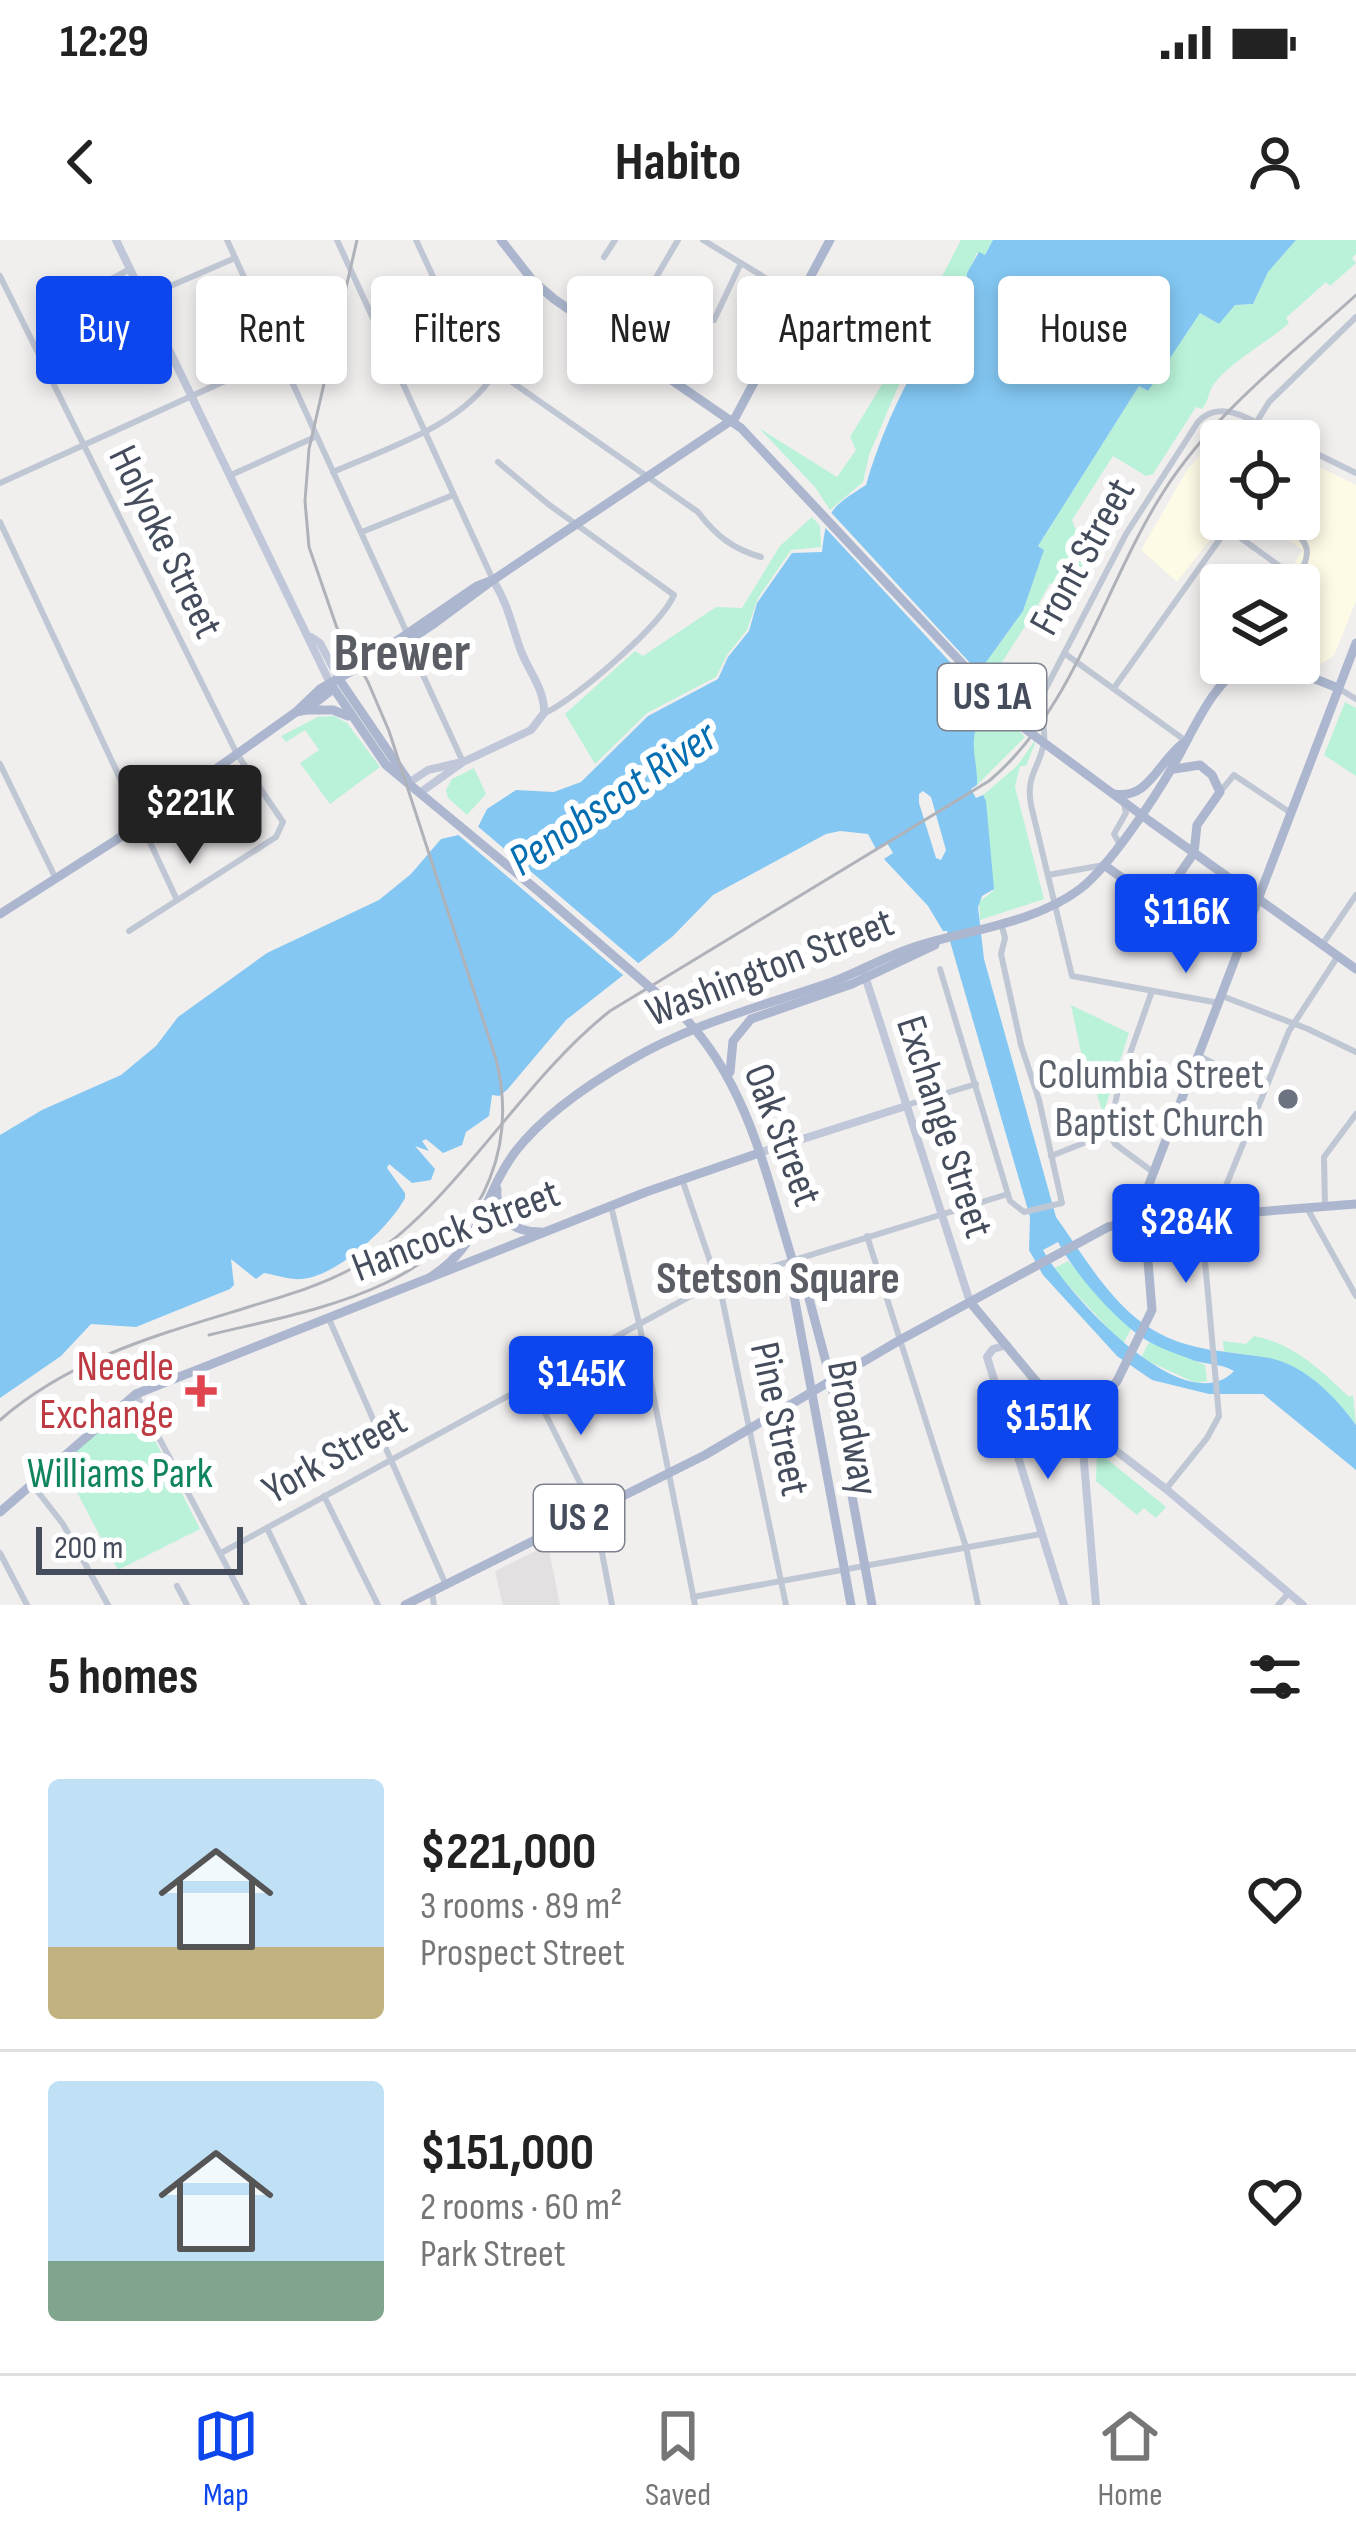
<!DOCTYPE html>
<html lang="en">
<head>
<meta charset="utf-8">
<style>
	:root { --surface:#fff; --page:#f6f6f6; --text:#222; --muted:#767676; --line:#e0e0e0; --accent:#0d46ec }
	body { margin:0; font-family:"Sofia Sans Condensed",sans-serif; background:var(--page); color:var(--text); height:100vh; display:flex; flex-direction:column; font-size:45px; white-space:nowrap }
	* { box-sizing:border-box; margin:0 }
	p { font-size:39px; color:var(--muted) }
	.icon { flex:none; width:66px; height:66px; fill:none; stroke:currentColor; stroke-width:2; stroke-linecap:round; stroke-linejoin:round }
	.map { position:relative; height:1365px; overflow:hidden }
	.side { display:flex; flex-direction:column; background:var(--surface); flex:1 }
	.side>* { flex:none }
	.guide { position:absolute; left:36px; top:36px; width:1284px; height:108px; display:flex; gap:24px }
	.buttons { position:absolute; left:1200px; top:180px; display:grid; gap:24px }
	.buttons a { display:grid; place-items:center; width:120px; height:120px; border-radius:12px; background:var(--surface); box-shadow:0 6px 18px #0003; font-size:60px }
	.scale { position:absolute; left:36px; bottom:30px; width:207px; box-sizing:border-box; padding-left:12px; border:6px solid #454d5d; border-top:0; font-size:33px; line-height:42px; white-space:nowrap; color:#454d5d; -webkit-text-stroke:9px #fff; paint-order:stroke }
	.price { position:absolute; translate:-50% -102px; padding:0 27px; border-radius:12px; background:var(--accent); color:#fff; font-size:39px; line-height:78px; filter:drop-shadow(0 3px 6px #0008) }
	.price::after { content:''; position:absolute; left:50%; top:72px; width:36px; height:27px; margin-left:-18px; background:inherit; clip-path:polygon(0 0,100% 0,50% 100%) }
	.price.current { background:#222; color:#fff }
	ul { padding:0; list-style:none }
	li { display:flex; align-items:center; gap:36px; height:300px; padding:0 48px }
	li+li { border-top:3px solid var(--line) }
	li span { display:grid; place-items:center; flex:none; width:336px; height:240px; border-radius:12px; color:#555 }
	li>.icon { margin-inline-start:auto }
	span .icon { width:144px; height:144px; fill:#fffc; stroke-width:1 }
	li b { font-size:51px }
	h2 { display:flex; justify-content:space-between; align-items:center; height:144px; padding:0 48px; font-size:51px }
	.tag { padding:0 42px; border-radius:12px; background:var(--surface); box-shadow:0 6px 18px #0003; font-size:42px; line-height:108px }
	.tag.current { background:var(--accent); color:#fff }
	.status { display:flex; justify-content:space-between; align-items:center; height:84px; padding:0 60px; background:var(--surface); direction:ltr }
	.status svg { height:33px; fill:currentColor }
	header { display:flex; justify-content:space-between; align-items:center; height:156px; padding:0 48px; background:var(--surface); font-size:54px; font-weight:700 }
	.dock { display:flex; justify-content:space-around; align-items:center; height:168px; border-top:3px solid var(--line); background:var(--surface); font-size:33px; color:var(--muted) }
	.dock a { display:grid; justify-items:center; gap:6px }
	.dock .current { color:var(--accent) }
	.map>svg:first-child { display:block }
</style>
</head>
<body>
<div class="status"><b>12:29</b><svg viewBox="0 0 49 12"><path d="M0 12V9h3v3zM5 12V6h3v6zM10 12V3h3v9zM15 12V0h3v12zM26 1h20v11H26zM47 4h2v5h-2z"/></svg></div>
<header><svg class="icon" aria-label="back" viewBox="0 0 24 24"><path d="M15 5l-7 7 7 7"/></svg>Habito<svg class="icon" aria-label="person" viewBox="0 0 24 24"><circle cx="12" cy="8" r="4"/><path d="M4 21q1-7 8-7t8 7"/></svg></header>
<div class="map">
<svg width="1356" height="1365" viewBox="0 0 1356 1365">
	<rect width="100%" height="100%" fill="#f1eeee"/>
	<!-- commercial -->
	<g fill="#fdfae6">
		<path d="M 1229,183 L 1266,201 L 1221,201 L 1221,279 L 1241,279 L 1235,287 L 1216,292 L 1177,342 L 1141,310 L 1187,230 Z"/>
		<path d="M 1299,217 L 1356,245 L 1356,361 L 1334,416 L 1317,426 L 1299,420 L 1299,401 L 1310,385 L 1299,377 L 1298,345 L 1305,335 L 1293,326 L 1302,310 L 1261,279 L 1299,279 Z"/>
	</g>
	<!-- education -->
	<path fill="#e2e0e0" d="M 548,1305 L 560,1365 L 503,1365 L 495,1331 Z"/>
	<!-- green -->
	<g fill="#b9f2d9">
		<path d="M 961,0 L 993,0 L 985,15 L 977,13 L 962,46 L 933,84 L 900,142 L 869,215 L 863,242 L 830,270 L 815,247 L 759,188 L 837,237 L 856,210 L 850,197 L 906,105 Z"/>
		<path d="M 1296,0 L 1356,0 L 1356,14 L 1352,18 L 1356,23 L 1330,46 L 1326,42 L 1286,78 L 1289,83 C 1268,102 1230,122 1214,144 C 1208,152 1209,161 1202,169 L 1196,167 L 1153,234 L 1146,236 L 1113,216 L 1072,280 L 1075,288 L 1103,307 L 1080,358 L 1050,343 C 1030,382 1005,415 983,454 L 1025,497 L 977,545 L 973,500 L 976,489 L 969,486 L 973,462 L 984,438 L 979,432 L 1023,371 L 1044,310 L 1038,306 L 1139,146 L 1147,151 L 1200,73 L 1219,84 L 1235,65 L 1253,64 L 1268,32 Z"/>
		<path d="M 812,277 L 820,286 L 821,307 L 791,310 L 758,358 L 747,390 L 727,415 L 716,437 L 647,473 L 595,524 L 565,474 L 635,411 L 643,416 L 716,367 L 742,368 L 780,306 Z"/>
		<path d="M 1345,462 L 1356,468 L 1356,536 L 1324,515 Z"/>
		<path d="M 334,476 L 347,483 L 380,527 L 330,564 L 300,523 L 319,510 L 305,490 L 286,502 L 281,496 L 318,477 Z"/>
		<path d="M 1038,496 L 1026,526 L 1020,526 L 1015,547 L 1044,659 L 980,680 L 979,662 L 993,651 L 983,555 L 1017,526 Z"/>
		<path d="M 474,528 L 486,554 L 467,575 L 448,558 L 446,550 L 452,539 Z"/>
		<path d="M 1071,765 L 1129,793 L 1103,874 L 1096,851 L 1100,847 L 1093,821 L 1083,822 Z"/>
		<path d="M 1068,1021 L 1131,1089 L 1123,1104 L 1053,1029 Z"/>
		<path d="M 1254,1096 C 1294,1104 1321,1130 1349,1157 L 1353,1155 L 1356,1185 C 1324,1139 1279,1115 1224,1112 L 1223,1101 L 1246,1104 Z"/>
		<path d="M 1149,1102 L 1205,1125 L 1207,1141 L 1196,1143 L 1141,1118 Z"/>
		<path d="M 134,1159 L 200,1289 L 118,1330 L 61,1222 Z"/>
		<path d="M 1097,1211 L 1166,1267 L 1156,1278 L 1144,1268 L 1137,1275 L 1096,1241 Z"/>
	</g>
	<!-- water -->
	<path fill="#83c7f2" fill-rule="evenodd" d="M 993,0 L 1296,0 L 1268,32 L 1253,64 L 1235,65 L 1219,84 L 1200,73 L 1148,151 L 1139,146 L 1038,306 L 1044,310 L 1023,371 L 979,432 L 971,451 L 969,485 L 976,489 C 970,506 978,526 977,545 L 971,549 L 976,558 L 983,555 L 986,561 L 994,649 L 982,656 L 978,667 L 984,719 L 1056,977 C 1084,1016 1111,1065 1153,1090 C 1190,1112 1229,1111 1269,1118 C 1304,1124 1337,1158 1356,1185 L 1356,1230 L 1263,1154 L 1209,1154 L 1152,1140 L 1117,1116 L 1043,1035 L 1029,1010 L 1030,977 L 947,691 L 943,691 L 928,666 L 884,619 L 893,613 L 887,603 L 876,609 L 868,594 L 840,591 L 826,594 L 713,655 L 673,696 L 566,780 L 507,850 L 499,856 L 492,855 L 489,876 L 466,892 L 462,905 L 443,913 L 426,899 L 422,901 L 429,911 L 415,906 L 435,929 L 431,940 L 412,943 L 389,924 L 387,928 L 405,953 L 405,958 C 389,988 337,1036 302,1039 C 290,1040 276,1035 264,1033 L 256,1039 L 231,1019 L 234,1045 L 230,1049 L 136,1087 L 91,1084 L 61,1116 L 0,1158 L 0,895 L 42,870 L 121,835 L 156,806 L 178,777 L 267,713 L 379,660 L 411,634 L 441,599 L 476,591 L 487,569 L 516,550 L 554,552 L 581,542 L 648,476 L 718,439 L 728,417 L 749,391 L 757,363 L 792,313 L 822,312 C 827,270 830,268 866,245 C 888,170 923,108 967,44 L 967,33 L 979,12 L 985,15 ZM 923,551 L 931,557 L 946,610 L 941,620 L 936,618 L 919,563 L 919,554 ZM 1058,1002 C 1074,1033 1116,1081 1146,1100 C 1159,1108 1175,1113 1190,1119 C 1204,1125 1221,1123 1234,1131 C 1184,1184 1065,1051 1043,1010 Z"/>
	<!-- pier -->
	<g fill="#f1eeee">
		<path d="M 826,267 L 983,437 L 977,451 L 818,280 Z"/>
		<path d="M 475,584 L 644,728 L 629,740 L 455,592 Z"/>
	</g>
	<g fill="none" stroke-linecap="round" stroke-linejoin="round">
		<!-- street -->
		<g stroke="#c0c7d4" stroke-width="6">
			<path d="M 227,0 L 407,393"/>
			<path d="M 337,0 L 493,340"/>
			<path d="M 416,0 L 463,101 L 476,117 L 698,272 C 716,296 733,309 761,317"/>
			<path d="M 703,0 L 800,59"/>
			<path d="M 604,17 L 615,0"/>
			<path d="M 0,36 L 237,514 L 283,582 L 276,597 L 129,691"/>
			<path d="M 651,46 L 678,0"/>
			<path d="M 95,48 L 130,29"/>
			<path d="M 145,57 L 235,18"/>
			<path d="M 714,80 L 741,23"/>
			<path d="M 476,117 L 533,41"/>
			<path d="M 1256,183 L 1269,162 L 1356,77"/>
			<path d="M 1299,205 L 1356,233"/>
			<path d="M 498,222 L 548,264 L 674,355 C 661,385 576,459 545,473"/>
			<path d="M 333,232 C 389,207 460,187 494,134"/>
			<path d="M 231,235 L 315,197"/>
			<path d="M 0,243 L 280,116"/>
			<path d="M 1278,279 C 1311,303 1316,310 1292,345"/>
			<path d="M 0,282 L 177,660"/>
			<path d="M 362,292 L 453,255"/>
			<path d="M 414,398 L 417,422 L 463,522"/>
			<path d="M 1064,413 L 1186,501"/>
			<path d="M 1114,448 L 1222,296 L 1238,296 L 1296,338"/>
			<path d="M 1338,448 L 1356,459"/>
			<path d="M 0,524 L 56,639"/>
			<path d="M 1220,552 L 1234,535 L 1291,573"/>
			<path d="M 1119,603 L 1114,594 L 1126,573 L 1124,564"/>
			<path d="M 1048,635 L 1104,625"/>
			<path d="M 1322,705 L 1356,655"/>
			<path d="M 940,729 L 1010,961 L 1024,972 L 1062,963 L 1039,860 L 1021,805 L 1001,714 L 1005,698 L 1002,686"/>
			<path d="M 1222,756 L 1308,789 L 1356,812"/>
			<path d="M 1219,763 L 1072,736 L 1031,565 C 1025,533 1042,526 1044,500 C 1046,482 1037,470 1044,452 L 1126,294 L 1198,182 C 1223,154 1263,188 1290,201"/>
			<path d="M 1199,816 L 1265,849"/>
			<path d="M 907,865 L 976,844"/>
			<path d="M 1109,893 L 1119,845 L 1152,751"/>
			<path d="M 1109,893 L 1115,904 L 1153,932"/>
			<path d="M 1051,916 L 1109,893"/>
			<path d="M 682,939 L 721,1053 L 786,1365"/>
			<path d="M 611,966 L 639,1083 L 695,1365"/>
			<path d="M 1325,967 L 1324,917 L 1356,874"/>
			<path d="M 1307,968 L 1356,1056"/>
			<path d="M 1214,975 L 1289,791 L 1338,716"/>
			<path d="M 867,996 L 966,1307 L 978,1365"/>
			<path d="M 329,1079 L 446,1345"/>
			<path d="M 530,1143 L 594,1271 L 612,1365"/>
			<path d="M 136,1154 L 247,1365"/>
			<path d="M 31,1243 L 63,1284 L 108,1365"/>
			<path d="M 1166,1249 L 1207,1198 L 1219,1176 L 1201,977"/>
			<path d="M 324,1256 L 378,1365"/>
			<path d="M 267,1288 L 304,1365"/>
			<path d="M 0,1313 L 27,1365"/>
			<path d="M 221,1313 L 707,1047 L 1008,954"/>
			<path d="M 177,1346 L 187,1365"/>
			<path d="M 432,1352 L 434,1365"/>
			<path d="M 693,1357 L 1041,1294"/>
			<path d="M 1278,1365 L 1289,1353"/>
		</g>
		<!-- secondary -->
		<g stroke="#bfc7d9" stroke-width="8">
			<path d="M 116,0 L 330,443"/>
			<path d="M 311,397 L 320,403 L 339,439"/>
			<path d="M 410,542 L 428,530 L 462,522"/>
			<path d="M 421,552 L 463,522 L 531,490 L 544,473 C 545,450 529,432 521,411 C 511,384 509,366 493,340"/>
			<path d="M 864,733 L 970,1062"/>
			<path d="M 759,913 L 906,866"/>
			<path d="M 1007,1105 L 993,1109 L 987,1117 L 1064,1365"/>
			<path d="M 1081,1184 L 1166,1249 L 1303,1365"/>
			<path d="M 1081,1186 L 1096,1365"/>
		</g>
		<!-- primary -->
		<g stroke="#acb7cf" stroke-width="9">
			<path d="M 501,0 L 533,41 L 554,59 L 741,188 L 890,347"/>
			<path d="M 385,410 L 402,405 L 435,383 L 493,340 L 735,178 L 830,0"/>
			<path d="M 1275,423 L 1338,448"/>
			<path d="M 363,424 L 477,346 L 493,340"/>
			<path d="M 339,439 L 407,539"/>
			<path d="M 330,443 L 386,525 L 543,655"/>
			<path d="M 306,470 L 333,470 L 348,476"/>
			<path d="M 296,472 L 306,470 L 333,449"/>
			<path d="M 1174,529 L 1200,525 L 1212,535 L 1220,552 L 1197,585 L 1194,613"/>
			<path d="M 1114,554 C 1148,560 1158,523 1182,504"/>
			<path d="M 1151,582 L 1356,729"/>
			<path d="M 1104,625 L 1145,654 L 1158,657 L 1167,652 L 1194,613"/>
			<path d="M 0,674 L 116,600 L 296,472 L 320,449 L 357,428"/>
			<path d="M 683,776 C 747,842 766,934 792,1019 L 792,1045 L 851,1365"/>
			<path d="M 730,832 L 733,801 L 751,779 L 852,744 L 935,705"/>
			<path d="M 497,949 C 495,979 513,992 541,992"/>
			<path d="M 792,1019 L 802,1032 L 831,1141 L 872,1365"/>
			<path d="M 429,1038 C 483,1005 481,958 515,912 C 543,876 589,844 629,821 C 693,783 763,766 832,742 C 861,731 888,715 917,706 C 969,690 1035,683 1080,649 C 1109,627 1154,559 1173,526 C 1193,492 1212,442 1247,423"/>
			<path d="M 970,1062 L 1045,1152 L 1081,1184 L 1117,1141 L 1152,1070 L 1143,960 L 1356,403"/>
			<path d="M 0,1272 L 136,1154 L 646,952 L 759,913"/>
			<path d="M 405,1365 L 705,1215 L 900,1100 L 1108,987 L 1130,982 L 1356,964"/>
		</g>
		<!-- rail -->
		<g stroke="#b0b2b9" stroke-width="3">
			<path d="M 209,1095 C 312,1070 447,1050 490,938 C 505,900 506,859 496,819 L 389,491 L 368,442 L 337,388 L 309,307 L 305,261 L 309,209 L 357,0"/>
			<path d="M 0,1180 C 69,1120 153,1096 239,1070 C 276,1058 316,1048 351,1029 C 453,971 516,845 610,771 L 989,541 C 1074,470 1105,343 1164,251 C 1213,174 1289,116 1356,55"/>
		</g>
		<!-- primary-bridge -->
		<g stroke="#acb7cf" stroke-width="9">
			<path d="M 890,347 L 1020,485 L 1151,582"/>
			<path d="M 357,428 L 363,424"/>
			<path d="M 543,655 L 683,776"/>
		</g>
	</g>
	<!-- markers -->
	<circle fill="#6b7280" stroke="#fff" stroke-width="4.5" cx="1288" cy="859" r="12"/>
	<path fill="#e0444e" stroke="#fff" stroke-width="4.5" d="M195 1133h12v12h12v12h-12v12h-12v-12h-12v-12h12z"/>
	<g text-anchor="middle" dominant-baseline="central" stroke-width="12" stroke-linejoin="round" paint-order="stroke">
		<!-- shield labels -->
		<g fill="#fff" stroke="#7d828e" stroke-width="3">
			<rect x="938" y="424" width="108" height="66" rx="9"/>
			<rect x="534" y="1245" width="90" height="66" rx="9"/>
		</g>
		<g font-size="39" font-weight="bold" fill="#454d5d">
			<text x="992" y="457">US 1A</text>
			<text x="579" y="1278">US 2</text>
		</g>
		<!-- street labels -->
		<g font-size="42" fill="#454d5d" stroke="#fff">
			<text transform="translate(165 302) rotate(64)">Holyoke Street</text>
			<text transform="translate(1083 317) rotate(-61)">Front Street</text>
			<text transform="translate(770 728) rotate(-21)">Washington Street</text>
			<text transform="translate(944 887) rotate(72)">Exchange Street</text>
			<text transform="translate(782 895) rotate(69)">Oak Street</text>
			<text transform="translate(456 991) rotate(-21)">Hancock Street</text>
			<text transform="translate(779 1179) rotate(78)">Pine Street</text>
			<text transform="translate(852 1188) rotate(80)">Broadway</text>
			<text transform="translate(335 1216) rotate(-29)">York Street</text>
		</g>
		<!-- worship labels -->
		<g font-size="42" fill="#5b616d" stroke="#fff" text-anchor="end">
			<text x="1264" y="835">Columbia Street<tspan x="1264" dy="48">Baptist Church</tspan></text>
		</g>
		<!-- health labels -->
		<g font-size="42" fill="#be3a42" stroke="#fff" text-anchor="end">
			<text x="174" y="1127">Needle<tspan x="174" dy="48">Exchange</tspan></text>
		</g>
		<!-- park labels -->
		<g font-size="42" fill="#10835f" stroke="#fff">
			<text x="120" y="1234">Williams Park</text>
		</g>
		<!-- water labels -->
		<g font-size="45" font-style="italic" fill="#036eb2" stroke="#fff">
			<text transform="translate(613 559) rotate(-34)">Penobscot River</text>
		</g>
		<!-- neighbourhood labels -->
		<g font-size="45" font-weight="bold" fill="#5a5d64" stroke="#fff">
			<text x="778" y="1039">Stetson Square</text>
		</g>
		<!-- district labels -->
		<g font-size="54" font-weight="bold" fill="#5a5d64" stroke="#fff">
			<text x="402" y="413">Brewer</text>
		</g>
	</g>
</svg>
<div class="buttons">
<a><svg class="icon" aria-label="locate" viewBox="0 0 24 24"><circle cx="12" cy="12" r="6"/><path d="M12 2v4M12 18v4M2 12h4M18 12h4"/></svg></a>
<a><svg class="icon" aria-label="layers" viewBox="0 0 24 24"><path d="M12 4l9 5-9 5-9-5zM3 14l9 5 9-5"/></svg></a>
</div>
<div class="scale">200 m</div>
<b class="price current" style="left:190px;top:627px">$221K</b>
<b class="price" style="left:1186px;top:736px">$116K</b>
<b class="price" style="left:1186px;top:1046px">$284K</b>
<b class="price" style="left:581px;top:1198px">$145K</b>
<b class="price" style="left:1048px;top:1242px">$151K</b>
<div class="guide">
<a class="tag current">Buy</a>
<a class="tag">Rent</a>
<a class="tag">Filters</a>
<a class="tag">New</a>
<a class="tag">Apartment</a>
<a class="tag">House</a>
</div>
</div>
<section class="side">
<h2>5 homes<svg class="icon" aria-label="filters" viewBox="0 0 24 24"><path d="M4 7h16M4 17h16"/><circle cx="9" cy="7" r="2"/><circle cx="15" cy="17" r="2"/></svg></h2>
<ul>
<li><span style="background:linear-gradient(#bfe0f5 70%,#c2b280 0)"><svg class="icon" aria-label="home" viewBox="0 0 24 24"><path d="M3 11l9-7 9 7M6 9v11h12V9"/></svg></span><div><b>$221,000</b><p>3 rooms · 89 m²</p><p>Prospect Street</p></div><svg class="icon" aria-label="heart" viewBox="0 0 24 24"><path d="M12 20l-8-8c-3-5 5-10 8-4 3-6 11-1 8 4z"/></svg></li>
<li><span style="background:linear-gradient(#bfe0f5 75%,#7fa58c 0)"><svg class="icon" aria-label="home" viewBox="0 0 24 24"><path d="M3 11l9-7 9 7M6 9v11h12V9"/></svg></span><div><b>$151,000</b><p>2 rooms · 60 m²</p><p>Park Street</p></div><svg class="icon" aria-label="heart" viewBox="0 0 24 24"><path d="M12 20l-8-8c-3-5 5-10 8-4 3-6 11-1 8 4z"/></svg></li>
</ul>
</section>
<nav class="dock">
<a class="current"><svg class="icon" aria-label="map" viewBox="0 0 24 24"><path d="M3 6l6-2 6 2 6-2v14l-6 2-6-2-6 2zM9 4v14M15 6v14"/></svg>Map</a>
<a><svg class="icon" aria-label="saved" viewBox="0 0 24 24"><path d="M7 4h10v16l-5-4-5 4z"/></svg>Saved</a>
<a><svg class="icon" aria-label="home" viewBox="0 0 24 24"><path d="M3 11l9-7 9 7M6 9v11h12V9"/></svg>Home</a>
</nav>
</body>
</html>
